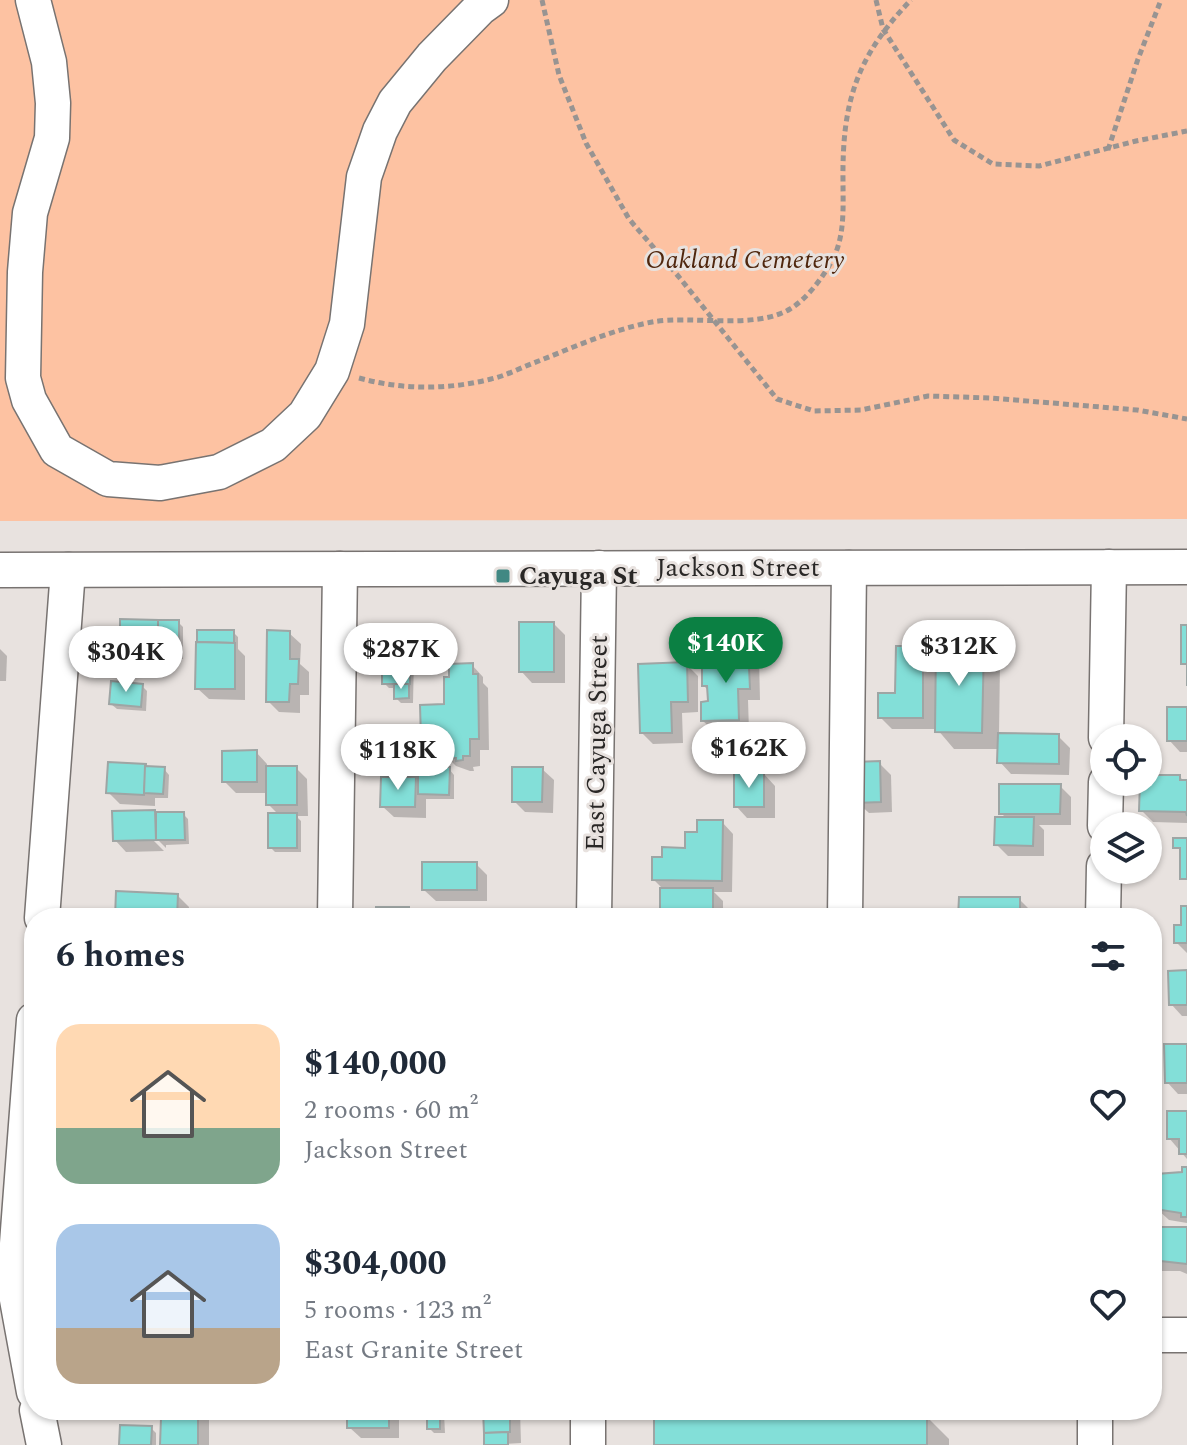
<!DOCTYPE html>
<html lang="en">
<head>
<meta charset="utf-8">
<style>
	:root { --surface:#fff; --page:#f2f2f3; --text:#1f2937; --muted:#747a83; --accent:#0b8043 }
	body { margin:0; font-family:Spectral,serif; background:var(--page); color:var(--text); height:100vh; display:flex; flex-direction:column; font-size:30px; white-space:nowrap }
	* { box-sizing:border-box; margin:0 }
	p { font-size:26px; color:var(--muted) }
	.icon { flex:none; width:44px; height:44px; fill:none; stroke:currentColor; stroke-width:2; stroke-linecap:round; stroke-linejoin:round }
	.map { position:relative; flex:1; overflow:hidden }
	.drawer { position:absolute; left:24px; top:908px; width:1138px; height:512px; display:flex; flex-direction:column; background:var(--surface); border-radius:32px; box-shadow:0 2px 6px #0004 }
	.drawer>* { flex:none }
	.controls { position:absolute; left:1090px; top:724px; display:grid; gap:16px }
	.controls a { display:grid; place-items:center; width:72px; height:72px; border-radius:50%; background:var(--surface); box-shadow:0 2px 6px #0004; font-size:40px }
	.price { position:absolute; translate:-50% -68px; padding:0 18px; border-radius:28px; background:#fff; color:#222; font-size:26px; line-height:52px; filter:drop-shadow(0 2px 4px #0008) }
	.price::after { content:''; position:absolute; left:50%; top:48px; width:24px; height:18px; margin-left:-12px; background:inherit; clip-path:polygon(0 0,100% 0,50% 100%) }
	.price.selected { background:var(--accent); color:#fff }
	ul { padding:0; list-style:none }
	li { display:flex; align-items:center; gap:24px; height:200px; padding:0 32px }
	li span { display:grid; place-items:center; flex:none; width:224px; height:160px; border-radius:24px; color:#555 }
	li>.icon { margin-inline-start:auto }
	span .icon { width:96px; height:96px; fill:#fffc; stroke-width:1 }
	li b { font-size:34px }
	h2 { display:flex; justify-content:space-between; align-items:center; height:96px; padding:0 32px; font-size:34px }
	.map>svg:first-child { display:block }
</style>
</head>
<body>
<div class="map">
<svg width="1187" height="1445" viewBox="0 0 1187 1445">
	<rect width="100%" height="100%" fill="#e8e2df"/>
	<!-- green -->
	<path fill="#fdc2a2" d="M 0,0 L 1187,0 L 1187,519 L 0,521 Z"/>
	<!-- shadow -->
	<g fill="#0003">
		<path d="M 178,622 L 183,627 L 183,659 L 134,660 L 122,649 Z"/>
		<path d="M 554,624 L 565,635 L 565,683 L 532,683 L 521,671 Z"/>
		<path d="M 199,632 L 233,632 L 238,637 L 238,649 L 245,656 L 245,700 L 209,699 L 197,688 Z"/>
		<path d="M 289,633 L 301,644 L 300,664 L 309,672 L 309,695 L 300,695 L 300,713 L 279,712 L 268,701 Z"/>
		<path d="M 983,646 L 1000,663 L 999,735 L 1058,736 L 1070,748 L 1069,775 L 1011,774 L 1000,762 L 1000,749 L 954,749 L 937,729 L 892,729 L 880,717 L 897,695 L 922,648 L 938,664 Z"/>
		<path d="M 747,647 L 759,658 L 760,700 L 748,700 L 749,731 L 715,732 L 703,721 L 710,703 L 709,691 L 704,686 Z"/>
		<path d="M 0,649 L 7,656 L 6,681 L 0,681 Z"/>
		<path d="M 372,650 L 378,655 L 378,664 L 366,663 L 360,658 Z"/>
		<path d="M 409,652 L 414,657 L 413,703 L 401,703 L 396,698 L 396,688 L 389,688 L 384,683 Z"/>
		<path d="M 686,664 L 698,676 L 698,712 L 682,713 L 683,743 L 653,744 L 642,733 Z"/>
		<path d="M 472,665 L 483,677 L 483,683 L 488,688 L 489,750 L 480,750 L 480,766 L 473,767 L 474,771 L 470,771 L 456,766 L 444,754 L 444,749 L 434,750 L 423,738 Z"/>
		<path d="M 142,686 L 147,691 L 146,711 L 117,709 L 111,704 Z"/>
		<path d="M 1187,709 L 1187,752 L 1180,752 L 1169,740 Z"/>
		<path d="M 256,752 L 267,764 L 267,768 L 296,768 L 307,779 L 308,816 L 296,816 L 301,821 L 301,852 L 275,852 L 270,847 L 279,815 L 268,804 L 268,793 L 236,793 L 224,781 Z"/>
		<path d="M 879,763 L 891,775 L 892,812 L 869,813 L 857,802 Z"/>
		<path d="M 147,768 L 164,769 L 169,775 L 168,798 L 155,798 L 155,806 L 120,804 L 108,792 Z"/>
		<path d="M 449,769 L 454,775 L 454,799 L 426,799 L 426,818 L 394,817 L 382,806 L 415,779 L 420,785 Z"/>
		<path d="M 542,769 L 554,780 L 553,813 L 525,812 L 514,801 Z"/>
		<path d="M 764,774 L 775,786 L 775,818 L 747,818 L 736,806 Z"/>
		<path d="M 1179,777 L 1187,782 L 1187,823 L 1153,822 L 1141,810 L 1142,782 Z"/>
		<path d="M 1060,786 L 1071,797 L 1071,825 L 1039,825 L 1044,830 L 1044,856 L 1008,856 L 997,845 L 1007,819 L 1001,813 Z"/>
		<path d="M 155,812 L 183,814 L 188,819 L 189,844 L 166,845 L 166,848 L 150,832 L 147,834 L 164,851 L 126,852 L 115,840 Z"/>
		<path d="M 722,822 L 733,834 L 732,892 L 714,892 L 723,901 L 723,918 L 666,918 L 662,914 L 662,888 L 654,880 L 664,859 L 687,850 L 699,834 Z"/>
		<path d="M 476,864 L 487,875 L 487,901 L 436,901 L 424,890 Z"/>
		<path d="M 177,895 L 189,907 L 188,918 L 117,918 Z"/>
		<path d="M 1019,899 L 1031,911 L 1031,918 L 960,918 Z"/>
		<path d="M 1187,908 L 1187,953 L 1176,942 L 1183,927 Z"/>
		<path d="M 408,909 L 417,918 L 378,918 Z"/>
		<path d="M 1187,972 L 1187,1016 L 1182,1016 L 1171,1004 Z"/>
		<path d="M 1187,1046 L 1187,1094 L 1178,1094 L 1167,1082 Z"/>
		<path d="M 1187,1113 L 1187,1159 L 1169,1138 Z"/>
		<path d="M 1187,1169 L 1187,1223 L 1169,1220 L 1157,1209 Z"/>
		<path d="M 1152,1229 L 1187,1229 L 1187,1274 L 1180,1271 L 1155,1271 L 1152,1267 Z"/>
		<path d="M 163,1410 L 209,1410 L 209,1445 L 162,1445 Z"/>
		<path d="M 349,1410 L 399,1410 L 399,1438 L 361,1438 L 349,1427 Z"/>
		<path d="M 429,1410 L 441,1410 L 444,1413 L 445,1433 L 434,1433 L 429,1428 Z"/>
		<path d="M 485,1410 L 520,1410 L 521,1443 L 486,1445 Z"/>
		<path d="M 926,1416 L 949,1439 L 949,1445 L 656,1445 Z"/>
		<path d="M 151,1428 L 156,1433 L 156,1445 L 121,1445 Z"/>
	</g>
	<!-- building -->
	<g fill="#83dfd8" stroke="#9ea5a4" stroke-width="2">
		<path d="M 120,619 L 158,620 L 158,650 L 120,650 Z"/>
		<path d="M 158,620 L 179,620 L 179,654 L 145,654 L 145,650 L 158,650 Z"/>
		<rect x="519" y="622" width="35" height="50"/>
		<path d="M 1181,625 L 1187,625 L 1187,686 L 1187,664 L 1181,664 Z"/>
		<path d="M 197,630 L 234,630 L 234,643 L 197,642 Z"/>
		<path d="M 267,630 L 290,631 L 290,659 L 299,659 L 298,684 L 290,684 L 289,702 L 266,702 Z"/>
		<path d="M 196,642 L 235,643 L 235,689 L 195,689 Z"/>
		<path d="M 936,643 L 984,644 L 982,733 L 935,732 Z"/>
		<path d="M 748,645 L 750,689 L 738,689 L 739,720 L 701,721 L 701,702 L 708,701 L 707,686 L 702,686 L 702,665 L 725,664 L 724,646 Z"/>
		<path d="M 896,646 L 923,646 L 923,718 L 878,718 L 878,693 L 895,693 Z"/>
		<path d="M 358,647 L 373,648 L 373,659 L 358,659 Z"/>
		<rect x="382" y="650" width="28" height="34"/>
		<path d="M 687,662 L 688,702 L 671,702 L 672,733 L 640,733 L 638,664 Z"/>
		<path d="M 473,663 L 473,674 L 478,674 L 479,739 L 470,739 L 470,756 L 463,756 L 463,760 L 456,761 L 456,758 L 448,758 L 448,755 L 442,755 L 442,738 L 421,739 L 420,705 L 444,704 L 444,677 L 449,677 L 449,664 Z"/>
		<path d="M 111,681 L 143,684 L 141,707 L 109,704 Z"/>
		<path d="M 394,684 L 409,684 L 409,698 L 394,699 Z"/>
		<rect x="1167" y="707" width="20" height="34"/>
		<path d="M 998,733 L 1059,734 L 1059,764 L 997,763 Z"/>
		<path d="M 257,750 L 257,782 L 222,782 L 222,751 Z"/>
		<path d="M 880,761 L 881,802 L 855,803 L 854,762 Z"/>
		<path d="M 108,762 L 146,764 L 144,795 L 106,793 Z"/>
		<path d="M 145,766 L 165,767 L 163,794 L 144,793 Z"/>
		<rect x="266" y="766" width="31" height="39"/>
		<path d="M 418,767 L 450,767 L 449,795 L 418,794 Z"/>
		<path d="M 512,767 L 543,767 L 542,802 L 512,802 Z"/>
		<rect x="734" y="772" width="30" height="35"/>
		<path d="M 1151,775 L 1180,775 L 1180,780 L 1187,780 L 1187,816 L 1186,812 L 1139,811 L 1140,782 L 1148,782 Z"/>
		<path d="M 381,777 L 416,777 L 415,807 L 380,807 Z"/>
		<path d="M 999,784 L 1061,784 L 1060,814 L 999,814 Z"/>
		<path d="M 155,810 L 156,840 L 113,841 L 112,811 Z"/>
		<path d="M 156,812 L 184,812 L 185,840 L 156,840 Z"/>
		<rect x="268" y="813" width="29" height="35"/>
		<path d="M 995,817 L 1034,817 L 1033,846 L 994,845 Z"/>
		<path d="M 697,820 L 723,820 L 722,881 L 652,880 L 652,857 L 662,857 L 662,847 L 685,848 L 685,832 L 697,832 Z"/>
		<path d="M 1173,838 L 1187,838 L 1187,879 L 1180,879 L 1180,848 L 1173,848 Z"/>
		<rect x="422" y="862" width="55" height="28"/>
		<rect x="660" y="888" width="53" height="27"/>
		<path d="M 116,891 L 178,894 L 177,918 L 115,918 Z"/>
		<path d="M 959,897 L 1020,897 L 1020,918 L 958,918 Z"/>
		<path d="M 1181,906 L 1187,906 L 1187,943 L 1174,943 L 1174,925 L 1181,925 Z"/>
		<rect x="376" y="907" width="33" height="11"/>
		<path d="M 1187,970 L 1187,1005 L 1169,1005 L 1168,971 Z"/>
		<path d="M 1164,1044 L 1187,1044 L 1187,1083 L 1165,1083 Z"/>
		<path d="M 1167,1111 L 1187,1111 L 1187,1154 L 1179,1154 L 1179,1139 L 1167,1139 Z"/>
		<path d="M 1182,1167 L 1187,1167 L 1187,1217 L 1181,1217 L 1181,1213 L 1155,1209 L 1156,1174 L 1182,1172 Z"/>
		<path d="M 1152,1227 L 1187,1227 L 1187,1264 L 1152,1260 Z"/>
		<path d="M 161,1410 L 199,1410 L 198,1419 L 161,1418 Z"/>
		<rect x="347" y="1410" width="42" height="18"/>
		<rect x="427" y="1410" width="13" height="19"/>
		<path d="M 483,1410 L 510,1410 L 510,1432 L 484,1433 Z"/>
		<path d="M 654,1413 L 927,1414 L 927,1445 L 654,1445 Z"/>
		<path d="M 161,1418 L 198,1419 L 198,1445 L 160,1445 Z"/>
		<path d="M 120,1425 L 152,1426 L 151,1445 L 119,1445 Z"/>
		<path d="M 508,1432 L 508,1445 L 484,1445 L 484,1433 Z"/>
	</g>
	<g fill="none" stroke-linecap="round" stroke-linejoin="round">
		<!-- minor casing -->
		<g stroke="#787371" stroke-width="37">
			<g id="minor">
				<path d="M 33,0 L 49,62 L 53,103 L 52,138 L 30,213 L 25,272 L 23,378 L 29,400 L 57,450 L 108,479 L 160,483 L 219,472 L 273,445 L 305,415 L 332,371 L 347,324 L 364,177 L 380,131 L 395,102 L 432,57 L 480,8 L 491,0"/>
				<path d="M 0,570 L 1187,567"/>
				<path d="M 1106,738 L 1109,567"/>
				<path d="M 1105,826 L 1106,782"/>
				<path d="M 42,918 L 68,570"/>
				<path d="M 335,918 L 340,569"/>
				<path d="M 594,918 L 599,568"/>
				<path d="M 845,918 L 849,568"/>
				<path d="M 1103,918 L 1104,866"/>
				<path d="M 34,1020 L 14,1283 L 34,1392"/>
				<path d="M 1152,1335 L 1187,1335"/>
				<path d="M 37,1410 L 44,1445"/>
				<path d="M 588,1445 L 588,1410"/>
				<path d="M 1095,1445 L 1095,1410"/>
			</g>
		</g>
		<!-- path -->
		<g stroke="#989492" stroke-width="5" stroke-dasharray="6 4" stroke-linecap="butt">
			<path d="M 542,0 L 559,75 L 586,143 L 629,219 L 679,277 L 777,399 L 814,411 L 861,410 L 928,396 L 991,398 L 1137,410 L 1187,419"/>
			<path d="M 876,0 L 883,29 L 954,140 L 993,164 L 1039,166 L 1136,141 L 1187,131"/>
			<path d="M 1108,150 L 1138,59 L 1161,0"/>
			<path d="M 359,378 C 403,390 447,390 491,379 C 505,376 518,369 531,364 C 570,349 610,330 652,322 C 691,315 755,330 790,309 C 808,298 823,277 833,259 C 845,235 843,207 843,181 C 842,103 856,57 911,0"/>
		</g>
		<!-- minor -->
		<use href="#minor" stroke="#fff" stroke-width="34"/>
	</g>
	<!-- markers -->
	<rect fill="#418883" stroke="#e8e2df" stroke-width="3" x="495" y="568" width="16" height="16" rx="4"/>
	<g text-anchor="middle" dominant-baseline="central" stroke-width="6" stroke-linejoin="round" paint-order="stroke">
		<!-- park labels -->
		<g font-size="26" font-style="italic" fill="#50270e" stroke="#e8e2df">
			<text x="745" y="260">Oakland Cemetery</text>
		</g>
		<!-- street labels -->
		<g font-size="26" fill="#292726" stroke="#e8e2df">
			<text x="738" y="568">Jackson Street</text>
			<text transform="translate(597 743) rotate(-89)">East Cayuga Street</text>
		</g>
		<!-- poi labels -->
		<g font-size="26" font-weight="bold" fill="#292726" stroke="#e8e2df" text-anchor="start">
			<text x="519" y="576">Cayuga St</text>
		</g>
	</g>
</svg>
<div class="controls">
<a><svg class="icon" aria-label="locate" viewBox="0 0 24 24"><circle cx="12" cy="12" r="6"/><path d="M12 2v4M12 18v4M2 12h4M18 12h4"/></svg></a>
<a><svg class="icon" aria-label="layers" viewBox="0 0 24 24"><path d="M12 4l9 5-9 5-9-5zM3 14l9 5 9-5"/></svg></a>
</div>
<b class="price selected" style="left:726px;top:685px">$140K</b>
<b class="price" style="left:959px;top:688px">$312K</b>
<b class="price" style="left:401px;top:691px">$287K</b>
<b class="price" style="left:126px;top:694px">$304K</b>
<b class="price" style="left:749px;top:790px">$162K</b>
<b class="price" style="left:398px;top:792px">$118K</b>
<section class="drawer">
<h2>6 homes<svg class="icon" aria-label="filters" viewBox="0 0 24 24"><path d="M4 7h16M4 17h16"/><circle cx="9" cy="7" r="2"/><circle cx="15" cy="17" r="2"/></svg></h2>
<ul>
<li><span style="background:linear-gradient(#ffd9b3 65%,#7fa58c 0)"><svg class="icon" aria-label="home" viewBox="0 0 24 24"><path d="M3 11l9-7 9 7M6 9v11h12V9"/></svg></span><div><b>$140,000</b><p>2 rooms · 60 m²</p><p>Jackson Street</p></div><svg class="icon" aria-label="heart" viewBox="0 0 24 24"><path d="M12 20l-8-8c-3-5 5-10 8-4 3-6 11-1 8 4z"/></svg></li>
<li><span style="background:linear-gradient(#a9c7e8 65%,#b9a48a 0)"><svg class="icon" aria-label="home" viewBox="0 0 24 24"><path d="M3 11l9-7 9 7M6 9v11h12V9"/></svg></span><div><b>$304,000</b><p>5 rooms · 123 m²</p><p>East Granite Street</p></div><svg class="icon" aria-label="heart" viewBox="0 0 24 24"><path d="M12 20l-8-8c-3-5 5-10 8-4 3-6 11-1 8 4z"/></svg></li>
</ul>
</section>
</div>
</body>
</html>
